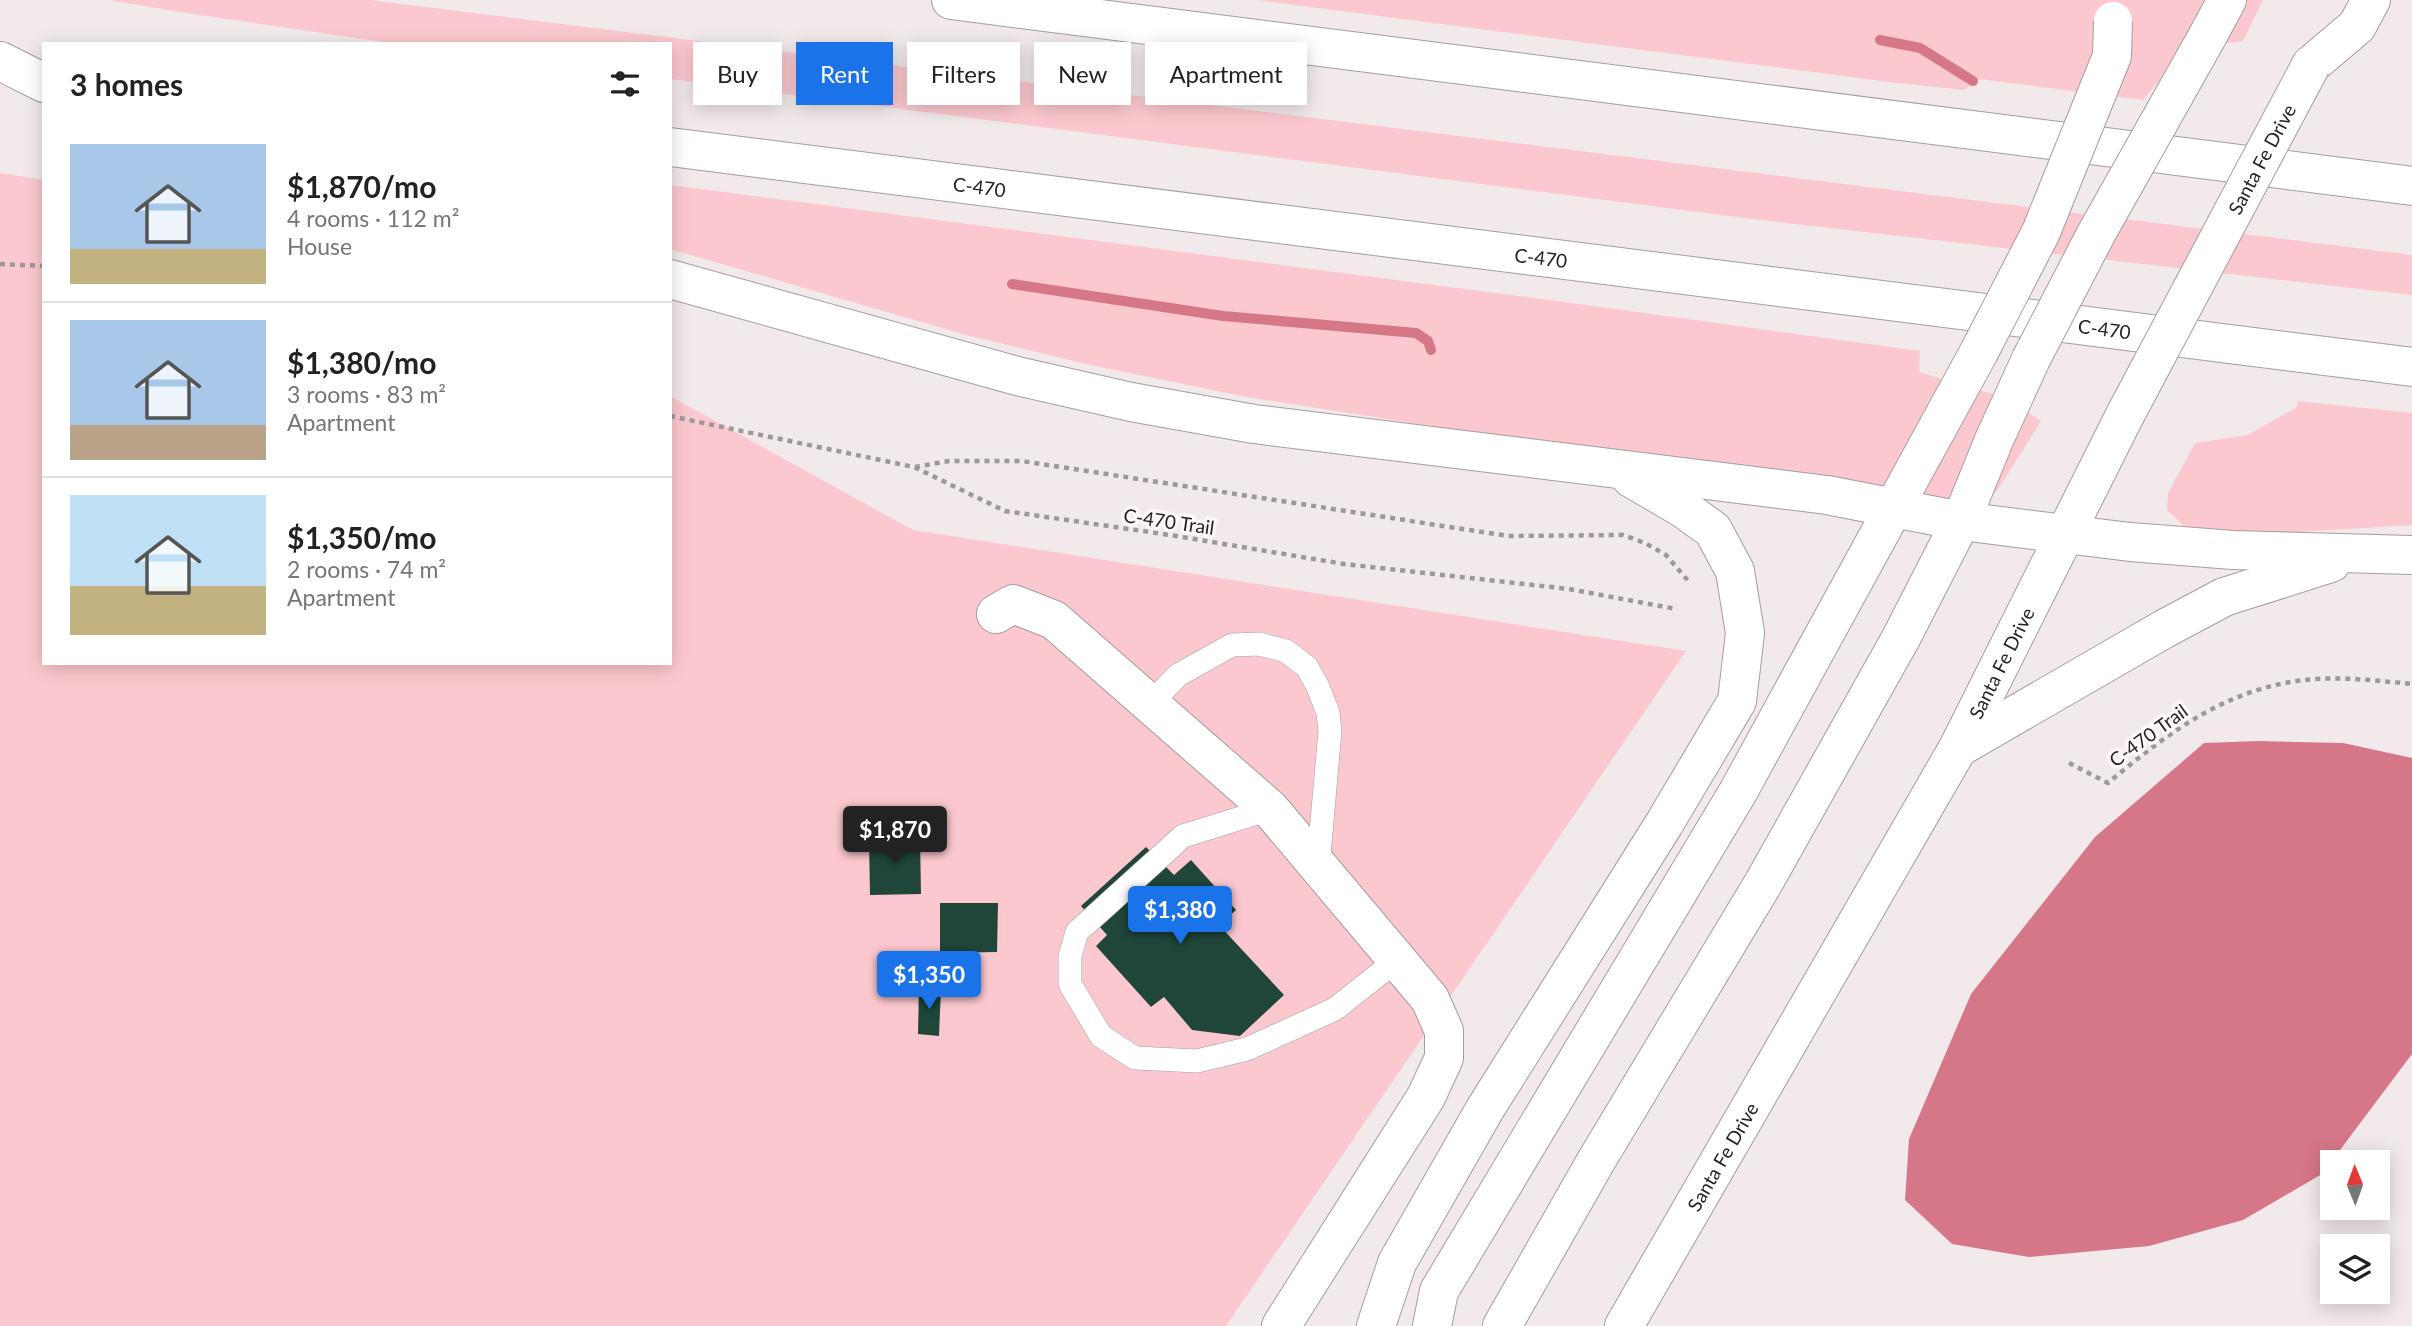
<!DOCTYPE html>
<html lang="en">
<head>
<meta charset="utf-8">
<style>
	:root { --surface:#fff; --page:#f2f2f2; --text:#222; --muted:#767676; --line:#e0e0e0; --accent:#1a73e8 }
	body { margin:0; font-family:Lato,sans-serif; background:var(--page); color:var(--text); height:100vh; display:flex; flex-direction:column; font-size:26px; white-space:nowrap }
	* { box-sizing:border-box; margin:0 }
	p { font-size:23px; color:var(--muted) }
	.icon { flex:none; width:38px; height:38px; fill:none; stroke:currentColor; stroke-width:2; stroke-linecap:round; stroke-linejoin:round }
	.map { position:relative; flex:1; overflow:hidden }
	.details { position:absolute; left:42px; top:42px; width:630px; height:623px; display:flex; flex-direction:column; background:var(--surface); border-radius:0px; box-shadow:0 4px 18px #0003 }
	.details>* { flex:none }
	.guide { position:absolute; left:693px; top:42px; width:665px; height:63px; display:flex; gap:14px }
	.needle { width:46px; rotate:359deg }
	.controls { position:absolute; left:2320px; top:1150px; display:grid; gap:14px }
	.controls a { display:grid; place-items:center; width:70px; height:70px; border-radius:0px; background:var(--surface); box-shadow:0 4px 18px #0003; font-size:35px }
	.price { position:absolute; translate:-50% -60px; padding:0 16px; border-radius:7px; background:var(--accent); color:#fff; font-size:23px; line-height:46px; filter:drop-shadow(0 2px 4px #0008) }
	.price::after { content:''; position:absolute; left:50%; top:42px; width:21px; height:16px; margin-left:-10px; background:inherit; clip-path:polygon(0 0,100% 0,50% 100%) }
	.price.current { background:#222; color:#fff }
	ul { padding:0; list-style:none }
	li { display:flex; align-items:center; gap:21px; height:175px; padding:0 28px }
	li+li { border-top:2px solid var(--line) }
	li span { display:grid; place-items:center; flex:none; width:196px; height:140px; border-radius:0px; color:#555 }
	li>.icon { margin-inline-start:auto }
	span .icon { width:84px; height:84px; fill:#fffc; stroke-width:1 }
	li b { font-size:30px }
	h2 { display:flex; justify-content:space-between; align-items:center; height:84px; padding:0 28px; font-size:30px }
	.pill { padding:0 24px; border-radius:0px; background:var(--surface); box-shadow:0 4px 18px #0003; font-size:24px; line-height:63px }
	.pill.current { background:var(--accent); color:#fff }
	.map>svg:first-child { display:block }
</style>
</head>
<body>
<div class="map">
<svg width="2412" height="1326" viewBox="0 0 2412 1326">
	<rect width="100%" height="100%" fill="#f2e9ea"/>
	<!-- green -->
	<g fill="#fcc8cf">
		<path d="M 109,0 L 370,0 L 2412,255 L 2412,295 L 1752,219 L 670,79 L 670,44 L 398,44 L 193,14 Z"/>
		<path d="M 1257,0 L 2263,0 L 2243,41 L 2185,50 L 2143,100 L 1980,79 L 1964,90 L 1889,82 Z"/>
		<path d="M 0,173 L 44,180 L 44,663 L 670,663 L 670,396 L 913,530 L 1686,651 L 1226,1326 L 0,1326 Z"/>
		<path d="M 670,185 L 1572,303 L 1920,351 L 1919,372 L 2006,398 L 2041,421 L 2001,485 L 1983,508 L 1844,492 L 1241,396 L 1086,364 L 966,335 L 670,249 Z"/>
		<path d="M 2298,401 L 2412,413 L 2412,525 L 2231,536 L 2194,529 L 2183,525 L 2167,510 L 2168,493 L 2195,443 L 2248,435 L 2297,407 Z"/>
	</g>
	<!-- water -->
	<path fill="#d67689" d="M 2258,741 L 2343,743 L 2412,758 L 2412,1054 L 2322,1174 L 2243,1220 L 2149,1246 L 2029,1257 L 1952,1244 L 1905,1200 L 1909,1139 L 1971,994 L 2095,837 L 2204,743 Z"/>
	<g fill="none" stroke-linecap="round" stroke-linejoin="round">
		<!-- stream -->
		<g stroke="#d67689" stroke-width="10">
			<path d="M 1880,40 L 1920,48 L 1973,81"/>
			<path d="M 1012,284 L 1223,316 L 1416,333 L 1428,341 L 1431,350"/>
		</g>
	</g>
	<!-- building -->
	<g fill="#20463a">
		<path d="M 907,838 L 920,838 L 921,894 L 870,895 L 869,839 Z"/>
		<path d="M 1146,847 L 1174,875 L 1191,860 L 1236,910 L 1219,925 L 1284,995 L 1240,1036 L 1192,1030 L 1164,997 L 1151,1007 L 1096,946 L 1107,935 L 1081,906 Z"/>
		<path d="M 940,903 L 998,903 L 997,952 L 940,953 Z"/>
		<path d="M 919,987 L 941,987 L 939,1036 L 918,1034 Z"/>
	</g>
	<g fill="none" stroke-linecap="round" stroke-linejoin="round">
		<!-- lane casing -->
		<g stroke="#a59c9d" stroke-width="24">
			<g id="lane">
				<path d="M 1150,704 L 1178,675 L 1232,645 L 1259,644 L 1286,651 L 1307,667 L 1318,687 L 1328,713 L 1330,731 L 1318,866"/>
				<path d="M 1270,809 L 1183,836 L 1077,932 L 1070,956 L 1070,984 L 1101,1036 L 1135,1058 L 1197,1061 L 1247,1049 L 1335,1009 L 1397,960"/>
			</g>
		</g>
		<!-- street casing -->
		<g stroke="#a59c9d" stroke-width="40">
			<path id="street" d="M 996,614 L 1013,604 L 1054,620 L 1270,809 L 1430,999 L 1444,1031 L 1444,1058 L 1426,1097 L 1281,1326"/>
		</g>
		<!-- highway casing -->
		<g stroke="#a59c9d" stroke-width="40">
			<g id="highway">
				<path d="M 951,0 L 2412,186"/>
				<path d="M 2207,37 L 2227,0"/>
				<path d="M 0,61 L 44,83"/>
				<path d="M 2311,65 L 2357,26 L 2371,0"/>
				<path id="s1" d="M 670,147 L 2412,367"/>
				<path d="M 670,279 L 1017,376 L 1131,402 L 1254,424 L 1827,495 L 1961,521 L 2130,542 L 2233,550 L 2412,555"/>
				<path d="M 1958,748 L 2164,629 L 2224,597 L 2331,563"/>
				<path d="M 1376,1326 L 1397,1263 L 1485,1109 L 1664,824 L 1737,701 L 1745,633 L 1735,571 L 1713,530 L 1684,509 L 1631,478"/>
				<path d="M 1432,1326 L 1439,1291 L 1738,792 L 1979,352"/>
				<path d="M 1502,1326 L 1596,1161 L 1764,882 L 1901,638 L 1961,521 L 1994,440 L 2031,359"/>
				<path id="s2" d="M 1624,1326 L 1958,748 L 2125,415"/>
			</g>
		</g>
		<!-- path -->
		<g stroke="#9d9797" stroke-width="4.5" stroke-dasharray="5 5" stroke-linecap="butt">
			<path d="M 0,264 L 44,266"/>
			<path d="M 670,416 L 914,467 L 1005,511 L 1170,535 L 1344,564 L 1569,589 L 1676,609"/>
			<path d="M 915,467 L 949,461 L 1022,461 L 1508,536 L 1623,535 L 1645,543 L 1666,555 L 1690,583"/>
			<path d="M 2069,763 L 2108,783 C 2170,731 2231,685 2315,679 C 2348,677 2380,681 2412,684"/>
		</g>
		<!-- lane -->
		<use href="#lane" stroke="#fff" stroke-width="23"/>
		<!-- street -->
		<use href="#street" stroke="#fff" stroke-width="38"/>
		<!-- highway -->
		<use href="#highway" stroke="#fff" stroke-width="38"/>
		<!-- highway-bridge casing -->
		<g stroke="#a59c9d" stroke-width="40" stroke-linecap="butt">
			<g id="highway-bridge">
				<path d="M 1979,352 L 2041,232 L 2112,56 L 2113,21"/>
				<path d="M 2031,359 L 2096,234 L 2207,37"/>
				<path id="s3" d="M 2125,415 L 2311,65"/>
			</g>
		</g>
		<!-- highway-bridge -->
		<use href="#highway-bridge" stroke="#fff" stroke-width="38"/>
	</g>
	<g text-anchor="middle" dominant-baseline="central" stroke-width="7" stroke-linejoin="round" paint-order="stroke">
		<!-- street labels -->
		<g font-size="19" fill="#242121" stroke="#fef6f7">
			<text stroke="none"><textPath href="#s3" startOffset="290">Santa Fe Drive</textPath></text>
			<text stroke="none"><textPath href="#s1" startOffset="312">C-470</textPath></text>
			<text stroke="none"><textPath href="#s1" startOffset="878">C-470</textPath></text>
			<text stroke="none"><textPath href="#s1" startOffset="1446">C-470</textPath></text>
			<text transform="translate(1169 521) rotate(8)">C-470 Trail</text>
			<text stroke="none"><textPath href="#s2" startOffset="763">Santa Fe Drive</textPath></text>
			<text transform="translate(2148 735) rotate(-36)">C-470 Trail</text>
			<text stroke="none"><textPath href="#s2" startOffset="196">Santa Fe Drive</textPath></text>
		</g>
	</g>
</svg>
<div class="controls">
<a><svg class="needle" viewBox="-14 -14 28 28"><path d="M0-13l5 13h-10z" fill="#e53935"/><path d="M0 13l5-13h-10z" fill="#767676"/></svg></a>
<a><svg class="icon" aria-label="layers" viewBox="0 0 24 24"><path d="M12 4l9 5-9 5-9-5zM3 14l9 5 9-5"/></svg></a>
</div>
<b class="price current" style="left:895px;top:866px">$1,870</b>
<b class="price" style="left:1180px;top:946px">$1,380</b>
<b class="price" style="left:929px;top:1011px">$1,350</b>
<div class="guide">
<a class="pill">Buy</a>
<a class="pill current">Rent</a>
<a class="pill">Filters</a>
<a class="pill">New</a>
<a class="pill">Apartment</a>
</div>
<section class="details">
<h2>3 homes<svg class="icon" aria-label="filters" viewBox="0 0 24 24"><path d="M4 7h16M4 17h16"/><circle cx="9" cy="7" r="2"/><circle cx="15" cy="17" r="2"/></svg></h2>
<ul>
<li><span style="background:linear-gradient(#a9c7e8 75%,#c2b280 0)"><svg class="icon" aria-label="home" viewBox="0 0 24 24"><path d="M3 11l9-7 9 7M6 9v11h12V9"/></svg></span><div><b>$1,870/mo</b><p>4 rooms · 112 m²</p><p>House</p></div></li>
<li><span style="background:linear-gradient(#a9c7e8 75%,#b9a48a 0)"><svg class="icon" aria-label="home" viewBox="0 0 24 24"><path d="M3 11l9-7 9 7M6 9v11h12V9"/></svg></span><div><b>$1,380/mo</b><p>3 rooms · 83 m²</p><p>Apartment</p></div></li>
<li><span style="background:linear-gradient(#bfe0f5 65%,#c2b280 0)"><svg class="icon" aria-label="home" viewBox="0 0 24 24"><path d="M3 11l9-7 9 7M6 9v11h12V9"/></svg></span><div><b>$1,350/mo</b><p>2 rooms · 74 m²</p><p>Apartment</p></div></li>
</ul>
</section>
</div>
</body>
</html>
